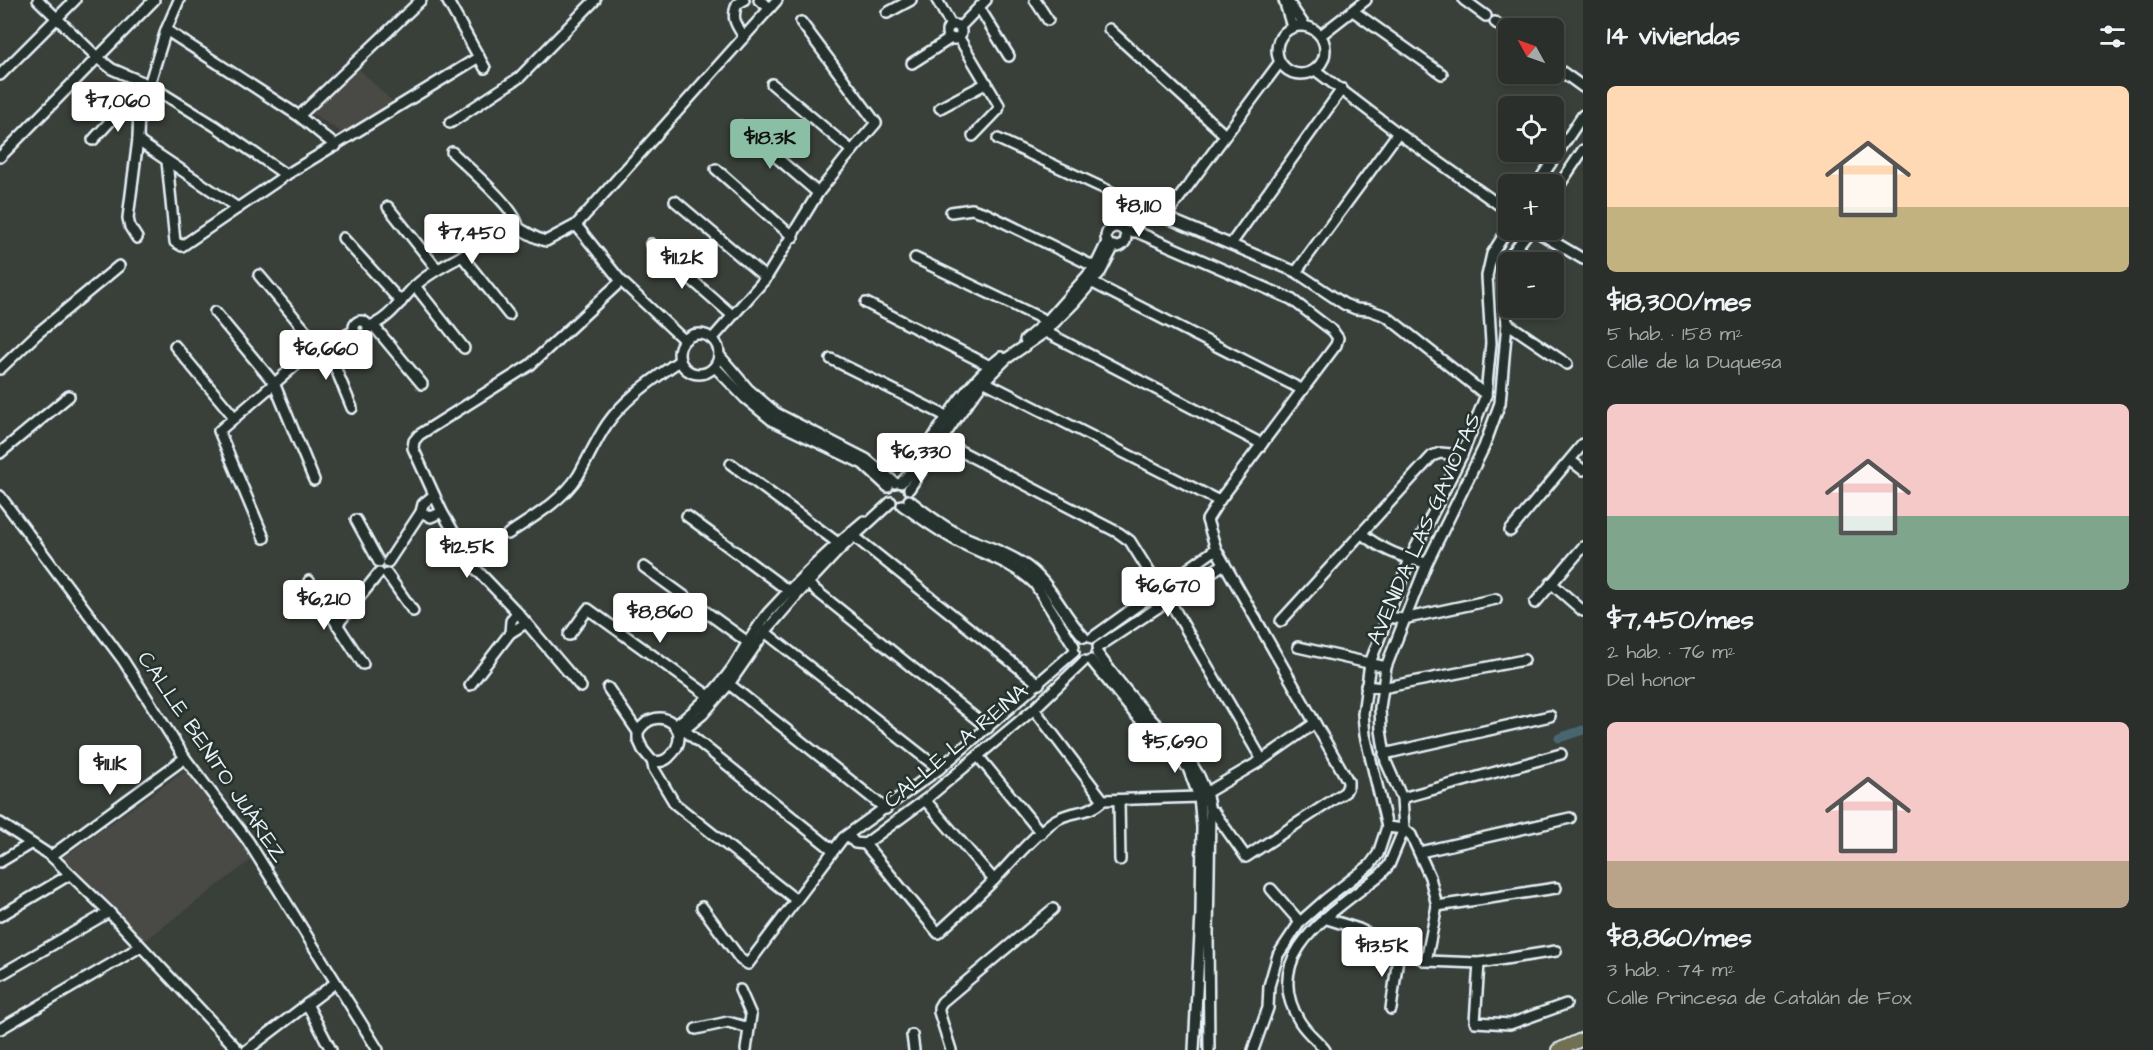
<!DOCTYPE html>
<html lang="es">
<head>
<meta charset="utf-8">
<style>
	:root { --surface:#2b2f2b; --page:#333733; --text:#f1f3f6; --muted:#a6a9a9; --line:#474a47; --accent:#8abfa5 }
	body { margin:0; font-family:"Architects Daughter",sans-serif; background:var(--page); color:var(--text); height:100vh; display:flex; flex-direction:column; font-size:22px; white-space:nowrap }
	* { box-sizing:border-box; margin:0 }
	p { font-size:20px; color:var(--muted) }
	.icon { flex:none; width:33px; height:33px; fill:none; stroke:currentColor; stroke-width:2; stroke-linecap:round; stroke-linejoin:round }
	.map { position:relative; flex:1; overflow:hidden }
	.panel { display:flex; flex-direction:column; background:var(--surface); width:570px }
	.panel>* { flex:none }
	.needle { width:39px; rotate:310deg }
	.fabs { position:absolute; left:1498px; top:18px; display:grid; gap:12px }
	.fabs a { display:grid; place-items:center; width:66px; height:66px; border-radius:9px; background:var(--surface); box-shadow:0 3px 9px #0003,0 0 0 2px var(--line); font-size:30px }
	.price { position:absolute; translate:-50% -51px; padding:0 14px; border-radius:6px; background:#fff; color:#222; font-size:20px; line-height:39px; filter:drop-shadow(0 2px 3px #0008) }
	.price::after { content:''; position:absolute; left:50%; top:36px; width:18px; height:14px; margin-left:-9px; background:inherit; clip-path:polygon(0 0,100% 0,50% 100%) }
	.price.selected { background:var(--accent); color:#111 }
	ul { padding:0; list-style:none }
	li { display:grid; align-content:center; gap:12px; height:318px; padding:0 24px }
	li span { display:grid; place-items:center; height:186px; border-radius:9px; color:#555 }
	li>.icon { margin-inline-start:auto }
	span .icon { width:108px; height:108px; fill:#fffc; stroke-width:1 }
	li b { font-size:26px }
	h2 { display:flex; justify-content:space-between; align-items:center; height:72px; padding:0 24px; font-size:26px }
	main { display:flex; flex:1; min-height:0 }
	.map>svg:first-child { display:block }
</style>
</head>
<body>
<main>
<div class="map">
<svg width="1583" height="1050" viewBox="0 0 1583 1050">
	<rect width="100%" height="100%" fill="#393f39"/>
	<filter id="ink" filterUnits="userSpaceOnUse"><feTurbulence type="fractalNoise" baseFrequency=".0167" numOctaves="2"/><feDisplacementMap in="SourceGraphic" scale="12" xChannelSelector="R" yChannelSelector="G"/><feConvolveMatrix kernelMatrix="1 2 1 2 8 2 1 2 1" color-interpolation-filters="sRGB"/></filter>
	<g filter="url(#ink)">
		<!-- built -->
		<g fill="#494a45">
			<path d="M 358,68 L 395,104 L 344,134 L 311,113 Z"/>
			<path d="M 189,768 L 255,857 L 145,941 L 62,858 Z"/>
		</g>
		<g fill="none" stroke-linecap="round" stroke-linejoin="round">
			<!-- canal -->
			<path stroke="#49666f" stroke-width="9" d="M 1559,738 L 1583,730"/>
			<!-- minor casing -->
			<g stroke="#e8f1f8" stroke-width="14">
				<g id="minor">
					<path d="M 38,0 L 98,58 L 112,69 L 149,85 L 215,126 L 286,175"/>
					<path d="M 447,0 L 485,68"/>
					<path d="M 744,0 L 737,4 C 731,19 736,24 744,37"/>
					<path d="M 759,0 L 770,8"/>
					<path d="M 937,0 L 951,25"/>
					<path d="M 1035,0 L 1048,20"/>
					<path d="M 1284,0 L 1292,27"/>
					<path d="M 1287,0 L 1304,25"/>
					<path d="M 1464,0 L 1486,16"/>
					<path d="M 980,9 L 1009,56"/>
					<path d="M 1353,11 L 1442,74"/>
					<path d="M 887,13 L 911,0"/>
					<path d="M 1495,22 L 1509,33"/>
					<circle cx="954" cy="32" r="7"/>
					<circle cx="1301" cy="50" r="24"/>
					<path d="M 960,27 L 986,0"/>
					<path d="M 1109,29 L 1225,135"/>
					<path d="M 166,30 L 299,116 L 336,146"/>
					<path d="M 1321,35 L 1366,0"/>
					<path d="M 959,38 L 999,105 L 998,110 L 973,136"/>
					<path d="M 912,63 L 951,38"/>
					<path d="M 1554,66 L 1583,87"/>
					<path d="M 1315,70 L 1398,133 L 1509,212"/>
					<path d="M 0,75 L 75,0"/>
					<path d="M 772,84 L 852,151"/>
					<path d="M 940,108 L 987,83"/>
					<path d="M 299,116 L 421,0"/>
					<path d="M 450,123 L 520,77 L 595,0"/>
					<path d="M 740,126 L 818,193"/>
					<path d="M 138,139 L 141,143 L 238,208"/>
					<path d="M 998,139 L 1165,217 L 1296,272 L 1344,304 L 1356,309 L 1369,310 L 1386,316 L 1486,395"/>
					<path d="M 93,140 L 126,104 L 130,102 L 139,106"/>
					<path d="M 452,152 C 466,166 518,210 518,227"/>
					<path d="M 0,157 L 154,0"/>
					<path d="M 167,161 L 175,242 L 182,246 L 286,175 L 479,57"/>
					<path d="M 716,169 L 793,237"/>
					<path d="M 1537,184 L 1583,115"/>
					<path d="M 1554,193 L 1583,150"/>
					<path d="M 675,201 L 766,278"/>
					<path d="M 388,207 L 437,269"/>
					<path d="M 951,212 L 972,209 L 985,213 L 1099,269"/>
					<path d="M 1165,217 L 1280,62"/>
					<path d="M 576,225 L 621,281 L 684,340"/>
					<circle cx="1116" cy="237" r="10"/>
					<path d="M 1534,230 L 1583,259"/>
					<path d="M 1125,232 L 1137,232 L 1291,299 L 1333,331 L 1338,338 L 1336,345 L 1219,501 L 1207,520 L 1216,549 L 1348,781 L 1348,786 L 1345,792 L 1246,857 L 1214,812 L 1210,811"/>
					<path d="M 137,238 L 130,227 L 128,218 L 138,139 L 139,106 L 149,85 L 166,30 L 179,0"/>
					<path d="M 343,238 L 401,302"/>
					<path d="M 651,244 L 732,315"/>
					<path d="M 1231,244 L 1342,89"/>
					<path d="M 462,256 L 509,315"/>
					<path d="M 915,258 L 1051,323"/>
					<path d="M 1296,272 L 1398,133"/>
					<path d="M 259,275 L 320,348"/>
					<path d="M 1087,280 L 1303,390"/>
					<path d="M 415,286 L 464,348"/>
					<path d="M 866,303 L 992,367"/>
					<path d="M 215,312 L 274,383 L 314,480"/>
					<circle cx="361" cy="328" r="7"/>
					<path d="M 1507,323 L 1567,364"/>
					<path d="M 373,325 L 422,384"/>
					<path d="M 368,326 C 386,323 401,300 414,287 C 427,274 444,266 460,257 C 477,247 490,233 506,224 C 521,226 531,238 546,241 L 576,225 L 777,0"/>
					<path d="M 1040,329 L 1262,444"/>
					<circle cx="699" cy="354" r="20"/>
					<path d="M 713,338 L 766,278 L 818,193 L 845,159 L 876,123 L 801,22"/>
					<path d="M 1025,340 L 1047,321 L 1095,267 L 1107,242"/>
					<path d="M 326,345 L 352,408"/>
					<path d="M 175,346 L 235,418"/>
					<path d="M 719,355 L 748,389 L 776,413 L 866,459 L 895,483"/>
					<path d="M 831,359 L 952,419"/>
					<path d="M 715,367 L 745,398 L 773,421 L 863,464 L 888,487"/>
					<path d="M 0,369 L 38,333 L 119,266"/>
					<path d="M 979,379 L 1219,501"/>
					<path d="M 939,440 L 1119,533 L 1130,541 L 1160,589"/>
					<path d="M 0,453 L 69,396"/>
					<path d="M 1570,460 L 1583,470"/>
					<path d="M 731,464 L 842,546"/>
					<path d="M 901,483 L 910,473 C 937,433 962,386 1001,357"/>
					<path d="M 909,489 L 955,420 L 983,382 L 1006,359 L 1045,332 L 1074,303 L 1101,271 L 1114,246"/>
					<path d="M 0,496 L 123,660 L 185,758 L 248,841 L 378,1050"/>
					<path d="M 909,500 C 925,513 940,524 958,534 C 979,544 1002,550 1022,563 C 1049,579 1062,614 1084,637"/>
					<path d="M 902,505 C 919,517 938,531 957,541 C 986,556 1011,561 1035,584 L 1074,646"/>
					<path d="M 421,512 L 431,517 L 442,512"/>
					<path d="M 687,516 L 794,595"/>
					<path d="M 356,520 L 379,562"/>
					<path d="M 1510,531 L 1583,444"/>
					<path d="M 508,534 C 532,518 562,501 578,476 C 588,459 596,440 607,424 C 625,398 654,379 679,361"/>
					<path d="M 1362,534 C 1382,550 1402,558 1427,563"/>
					<path d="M 855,537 L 1039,684"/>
					<path d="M 264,538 L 219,431 L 297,364 L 320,348 L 354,331"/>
					<path d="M 388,562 L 421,512 L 423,504 L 434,495"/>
					<path d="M 644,567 L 753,646"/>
					<path d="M 387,574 L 413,611"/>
					<path d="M 309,581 L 363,664"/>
					<path d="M 804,581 L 988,728"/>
					<path d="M 1551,583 L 1583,611"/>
					<path d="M 1169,600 L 1262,760"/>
					<path d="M 1535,603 L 1583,547"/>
					<path d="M 1387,617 L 1403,619 L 1496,599"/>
					<path d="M 1281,621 L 1432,456 L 1440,453 L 1462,455"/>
					<path d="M 337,625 L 379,573"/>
					<path d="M 765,632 L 939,769"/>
					<path d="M 510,633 L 511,621 L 517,612"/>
					<path d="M 569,635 L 588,609 L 713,699"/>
					<path d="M 1092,638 L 1216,549"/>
					<path d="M 1098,647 L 1224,564"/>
					<path d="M 1298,647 L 1386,667"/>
					<path d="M 1097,653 C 1114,676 1131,698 1151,719 C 1179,748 1204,768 1210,811 L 1208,934 L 1209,1050"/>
					<path d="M 1091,660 L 1134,713 L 1188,768 L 1199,797 L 1202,827 L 1201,914 L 1194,1050"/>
					<path d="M 729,684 L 886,809"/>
					<path d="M 470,685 L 510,633 L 526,623"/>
					<path d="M 1366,686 L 1382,688 L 1524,660"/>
					<path d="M 581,687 L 517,612 L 475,568 L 442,512 L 413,448 L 414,441 L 419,435 L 530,365 L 621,281"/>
					<path d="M 608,688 L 638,732 L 638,739 L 643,750 L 652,761 L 654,769 L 675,804 L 796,900"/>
					<path d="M 1034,709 L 1103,800"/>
					<path d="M 675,726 C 697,709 717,690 733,667 C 744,649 755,629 768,613 C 798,580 830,549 864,521"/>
					<path d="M 684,730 L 833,850"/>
					<path d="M 638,732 C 657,700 698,730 669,757 C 664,762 659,762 652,761"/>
					<path d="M 680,733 L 703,714 L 729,684 L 765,632 L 796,596 L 839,550 L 891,502"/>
					<path d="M 1384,754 L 1550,716"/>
					<path d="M 978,756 L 1041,833"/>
					<path d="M 1402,798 L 1561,754"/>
					<path d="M 925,800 L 994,880"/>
					<path d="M 1119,801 L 1120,860"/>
					<path d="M 0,823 L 51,856 L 109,912 L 238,1050"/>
					<path d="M 1387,827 L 1404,829 L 1411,835 L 1430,877 L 1437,906 L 1426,961"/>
					<path d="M 848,835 L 855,843 L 865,844 L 925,800 L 1034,709 L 1084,661"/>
					<path d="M 865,844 L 938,933 C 957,915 977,898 995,879 C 1014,859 1032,837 1054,821 C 1071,809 1088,816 1103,800 L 1199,797 L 1262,760 L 1315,723"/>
					<path d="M 1420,852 L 1570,818"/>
					<path d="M 51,856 L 185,758"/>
					<path d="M 0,862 L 30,844"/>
					<path d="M 1271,889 L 1300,922"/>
					<path d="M 1437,906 L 1556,888"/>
					<path d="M 702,907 L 741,960 L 748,964 L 843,838 L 939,769 L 1074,652"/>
					<path d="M 0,916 L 69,875"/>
					<path d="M 1324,918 L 1359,929 L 1426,961 L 1479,963 L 1556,951"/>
					<path d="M 1479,963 L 1475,1022 L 1510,1024 L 1566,1004"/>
					<path d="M 0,975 L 109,912"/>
					<path d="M 740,990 L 751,1015 L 746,1050"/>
					<path d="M 307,1004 L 331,1050"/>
					<path d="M 1391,1009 L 1399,950"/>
					<path d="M 0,1029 L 140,947"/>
					<path d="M 696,1029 L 728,1022 L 749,1028"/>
					<path d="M 912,1035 L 914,1050"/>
					<path d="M 247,1050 L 335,983"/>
					<path d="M 951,1050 L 939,1012 L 939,1007 L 942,1002 L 1053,909"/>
					<path d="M 1253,1050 L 1268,1008 L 1269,986 L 1278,955 L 1300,922 L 1326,899 L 1370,865 L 1378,854 L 1387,827 L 1365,735 L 1363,714 L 1370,663 L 1410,559 L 1462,455 L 1486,395 L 1491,343 L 1487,276 L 1492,254 L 1509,227"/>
					<path d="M 1325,1050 C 1317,1040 1307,1033 1300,1022 C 1257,953 1336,911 1381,874 L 1389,865 L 1404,829 L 1402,798 L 1386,762 L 1381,730 L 1380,708 L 1386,667 L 1427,563 L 1484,447 L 1500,403 L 1507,323 L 1503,286 L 1504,269 L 1507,260 L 1530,230"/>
				</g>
			</g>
			<!-- major casing -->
			<g stroke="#e8f1f8" stroke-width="16">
				<path id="major" d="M 1558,1050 L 1583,1039"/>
			</g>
			<!-- minor -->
			<use href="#minor" stroke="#26332d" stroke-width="9"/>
			<!-- major -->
			<use href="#major" stroke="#706f52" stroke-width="12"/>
		</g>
	</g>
	<g text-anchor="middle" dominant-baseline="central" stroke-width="5" stroke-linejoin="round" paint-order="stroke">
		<!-- street labels -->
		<g font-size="22" fill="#e8f1f8" stroke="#26332d">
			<text transform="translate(1424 529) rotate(-66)">AVENIDA LAS GAVIOTAS</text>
			<text transform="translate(956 746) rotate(-40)">CALLE LA REINA</text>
			<text transform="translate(212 757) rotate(56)">CALLE BENITO JUÁREZ</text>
		</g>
	</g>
</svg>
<div class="fabs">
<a><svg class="needle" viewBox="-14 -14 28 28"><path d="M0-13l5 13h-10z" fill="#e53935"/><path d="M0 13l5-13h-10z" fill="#a6a9a9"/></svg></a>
<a><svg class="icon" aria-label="locate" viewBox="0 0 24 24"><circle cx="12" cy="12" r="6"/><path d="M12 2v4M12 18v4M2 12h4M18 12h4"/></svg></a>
<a>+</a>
<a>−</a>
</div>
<b class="price" style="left:118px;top:133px">$7,060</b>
<b class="price selected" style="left:770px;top:170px">$18.3K</b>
<b class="price" style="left:1139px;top:238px">$8,110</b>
<b class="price" style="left:472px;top:265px">$7,450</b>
<b class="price" style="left:682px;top:290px">$11.2K</b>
<b class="price" style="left:326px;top:381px">$6,660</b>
<b class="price" style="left:921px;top:484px">$6,330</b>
<b class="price" style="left:467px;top:579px">$12.5K</b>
<b class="price" style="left:1168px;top:618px">$6,670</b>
<b class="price" style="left:324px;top:631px">$6,210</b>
<b class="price" style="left:660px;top:644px">$8,860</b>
<b class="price" style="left:1175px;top:774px">$5,690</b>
<b class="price" style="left:110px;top:796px">$11.1K</b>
<b class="price" style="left:1382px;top:978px">$13.5K</b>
</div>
<section class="panel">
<h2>14 viviendas<svg class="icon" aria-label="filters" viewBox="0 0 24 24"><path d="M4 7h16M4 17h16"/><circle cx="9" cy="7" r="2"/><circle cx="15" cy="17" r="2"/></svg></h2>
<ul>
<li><span style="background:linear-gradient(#ffd9b3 65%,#c2b280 0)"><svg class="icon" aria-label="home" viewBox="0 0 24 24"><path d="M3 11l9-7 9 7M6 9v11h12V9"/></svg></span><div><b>$18,300/mes</b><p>5 hab. · 158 m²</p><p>Calle de la Duquesa</p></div></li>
<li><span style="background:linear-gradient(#f6c9c9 60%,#7fa58c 0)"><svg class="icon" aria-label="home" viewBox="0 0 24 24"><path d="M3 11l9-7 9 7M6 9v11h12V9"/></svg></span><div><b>$7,450/mes</b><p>2 hab. · 76 m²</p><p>Del honor</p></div></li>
<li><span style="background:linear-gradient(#f6c9c9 75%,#b9a48a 0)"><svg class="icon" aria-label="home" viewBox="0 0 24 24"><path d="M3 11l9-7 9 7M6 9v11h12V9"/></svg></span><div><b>$8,860/mes</b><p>3 hab. · 74 m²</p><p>Calle Princesa de Catalán de Fox</p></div></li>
</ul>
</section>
</main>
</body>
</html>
